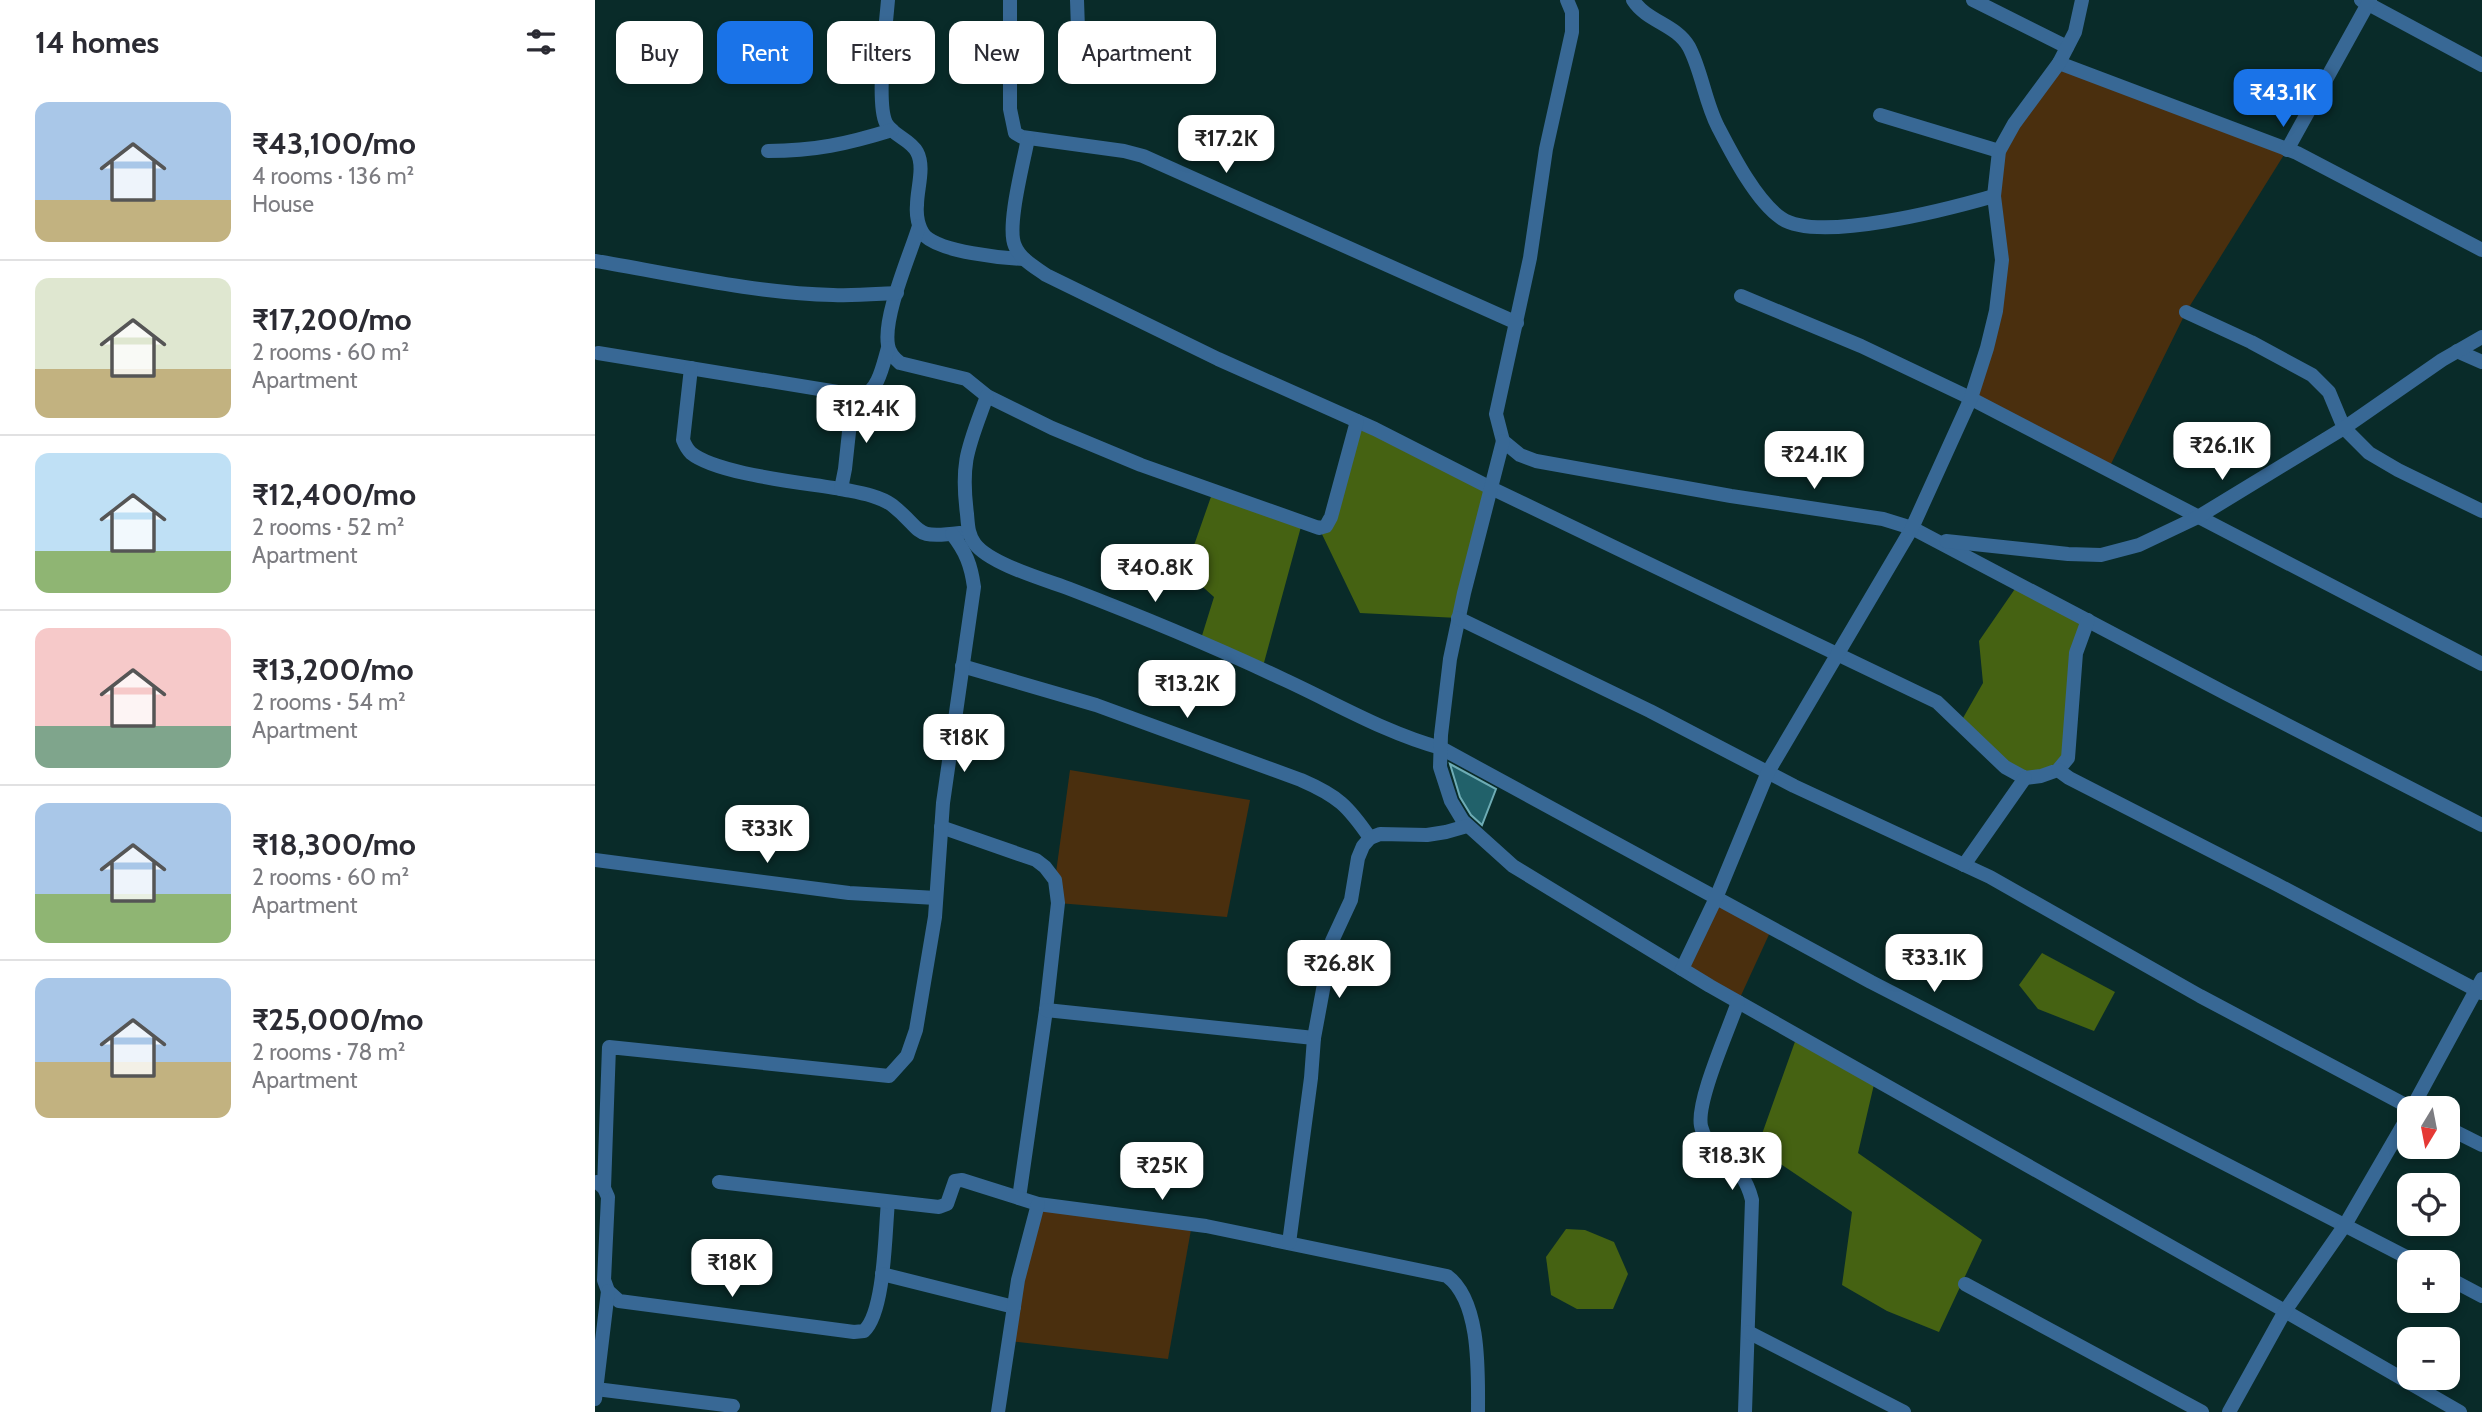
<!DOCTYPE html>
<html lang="en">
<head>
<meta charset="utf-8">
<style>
	:root { --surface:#fff; --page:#f7f7f7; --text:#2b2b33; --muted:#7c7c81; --line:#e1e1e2; --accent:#1a73e8 }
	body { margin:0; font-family:Cabin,sans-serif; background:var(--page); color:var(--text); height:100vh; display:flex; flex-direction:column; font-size:26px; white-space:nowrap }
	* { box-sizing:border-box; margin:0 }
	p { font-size:23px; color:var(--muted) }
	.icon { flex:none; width:38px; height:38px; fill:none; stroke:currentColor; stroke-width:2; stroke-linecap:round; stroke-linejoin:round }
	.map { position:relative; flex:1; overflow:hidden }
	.panel { display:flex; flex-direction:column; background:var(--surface); width:595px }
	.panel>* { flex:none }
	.hud { position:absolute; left:21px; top:21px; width:665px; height:63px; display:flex; gap:14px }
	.needle { width:46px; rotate:190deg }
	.tools { position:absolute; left:1802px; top:1096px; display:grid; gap:14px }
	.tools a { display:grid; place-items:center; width:63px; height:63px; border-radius:14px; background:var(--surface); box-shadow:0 4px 10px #0003; font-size:35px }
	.price { position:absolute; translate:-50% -60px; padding:0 16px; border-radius:14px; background:#fff; color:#222; font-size:23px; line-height:46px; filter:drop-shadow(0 2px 4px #0008) }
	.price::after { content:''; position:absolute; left:50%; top:42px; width:21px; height:16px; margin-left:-10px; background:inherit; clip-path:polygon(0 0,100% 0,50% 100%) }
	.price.active { background:var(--accent); color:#fff }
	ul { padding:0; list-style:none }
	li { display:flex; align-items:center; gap:21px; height:175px; padding:0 35px }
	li+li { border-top:2px solid var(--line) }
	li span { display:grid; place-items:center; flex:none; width:196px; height:140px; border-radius:14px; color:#555 }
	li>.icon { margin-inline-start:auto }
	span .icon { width:84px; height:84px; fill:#fffc; stroke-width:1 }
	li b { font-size:30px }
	h2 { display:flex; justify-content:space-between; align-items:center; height:84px; padding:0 35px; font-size:30px }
	.chip { padding:0 24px; border-radius:14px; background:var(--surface); box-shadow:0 4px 10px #0003; font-size:24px; line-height:63px }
	.chip.active { background:var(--accent); color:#fff }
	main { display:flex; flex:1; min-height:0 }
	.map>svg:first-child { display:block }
</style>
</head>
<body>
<main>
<section class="panel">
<h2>14 homes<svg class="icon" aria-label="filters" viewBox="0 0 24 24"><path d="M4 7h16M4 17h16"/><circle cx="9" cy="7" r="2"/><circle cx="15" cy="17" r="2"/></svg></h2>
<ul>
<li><span style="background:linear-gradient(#a9c7e8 70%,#c2b280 0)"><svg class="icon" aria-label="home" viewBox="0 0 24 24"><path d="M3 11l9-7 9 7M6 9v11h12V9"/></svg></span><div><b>₹43,100/mo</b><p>4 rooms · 136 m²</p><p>House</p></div></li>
<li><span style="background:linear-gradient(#dfe7d0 65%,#c2b280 0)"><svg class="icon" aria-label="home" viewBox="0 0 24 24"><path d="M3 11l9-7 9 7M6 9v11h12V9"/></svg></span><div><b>₹17,200/mo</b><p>2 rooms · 60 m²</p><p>Apartment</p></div></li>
<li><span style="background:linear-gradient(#bfe0f5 70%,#8fb573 0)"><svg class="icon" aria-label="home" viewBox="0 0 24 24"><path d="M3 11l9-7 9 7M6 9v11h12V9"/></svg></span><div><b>₹12,400/mo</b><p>2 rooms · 52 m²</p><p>Apartment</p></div></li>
<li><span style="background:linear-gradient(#f6c9c9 70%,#7fa58c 0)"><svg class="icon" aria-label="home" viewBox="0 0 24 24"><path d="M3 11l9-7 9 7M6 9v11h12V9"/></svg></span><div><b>₹13,200/mo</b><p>2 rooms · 54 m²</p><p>Apartment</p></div></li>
<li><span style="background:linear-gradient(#a9c7e8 65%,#8fb573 0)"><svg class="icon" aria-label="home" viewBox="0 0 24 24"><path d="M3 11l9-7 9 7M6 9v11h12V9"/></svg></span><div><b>₹18,300/mo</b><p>2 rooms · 60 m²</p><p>Apartment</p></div></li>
<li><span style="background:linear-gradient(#a9c7e8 60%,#c2b280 0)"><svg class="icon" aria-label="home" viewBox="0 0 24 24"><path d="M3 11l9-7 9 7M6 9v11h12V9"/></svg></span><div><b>₹25,000/mo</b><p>2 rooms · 78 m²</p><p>Apartment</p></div></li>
</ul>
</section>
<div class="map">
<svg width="1887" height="1412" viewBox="0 0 1887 1412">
	<rect width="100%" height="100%" fill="#092b29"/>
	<!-- green -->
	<g fill="#4a2f0e">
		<path d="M 1464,63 L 1692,150 L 1591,312 L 1513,470 L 1376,398 L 1401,311 L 1404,151 Z"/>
		<path d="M 475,770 L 655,800 L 632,917 L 463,903 L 460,880 Z"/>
		<path d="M 1121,898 L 1177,928 L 1143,1002 L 1087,969 Z"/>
		<path d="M 443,1204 L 597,1224 L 573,1359 L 414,1341 Z"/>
	</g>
	<!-- water -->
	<g fill="#456212">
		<path d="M 762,421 L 896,488 L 863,618 L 765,613 L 724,528 L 731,526 Z"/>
		<path d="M 618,491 L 707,523 L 667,670 L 605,642 L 619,597 L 590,571 Z"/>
		<path d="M 1424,583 L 1493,620 L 1486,639 L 1473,758 L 1430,778 L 1364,725 L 1388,683 L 1384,641 Z"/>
		<path d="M 1447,953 L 1520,992 L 1499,1031 L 1443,1009 L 1424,985 Z"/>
		<path d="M 1202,1036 L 1280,1080 L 1263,1153 L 1387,1240 L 1344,1332 L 1292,1311 L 1247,1285 L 1257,1212 L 1162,1148 Z"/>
		<path d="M 971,1229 L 990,1230 L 1019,1242 L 1033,1274 L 1018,1309 L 982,1309 L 956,1295 L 951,1257 Z"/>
	</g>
	<!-- building -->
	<path fill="#21616a" stroke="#6eacb5" stroke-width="2" d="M 855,764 L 901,789 L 887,825 L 876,815 L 865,797 Z"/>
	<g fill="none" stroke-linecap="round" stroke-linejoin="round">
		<!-- street -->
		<g stroke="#386895" stroke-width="14">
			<path d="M 293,0 C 291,25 281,103 291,123 C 298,136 315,139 322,152 C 330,167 322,189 322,205 C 321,215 323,228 330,236 C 347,252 406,258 429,259"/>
			<path d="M 415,0 L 415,109 L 420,133 L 427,137 L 529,151 L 548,156 L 922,323"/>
			<path d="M 482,0 L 484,59"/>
			<path d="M 972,0 L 977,12 L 977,32 L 951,149 L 935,258 L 901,414 L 908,441 L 925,455 L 941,461 L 1136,496 L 1288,519 L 1317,528 L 1632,694 L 1887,825"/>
			<path d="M 1038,0 C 1052,22 1081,24 1094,47 C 1107,72 1110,102 1123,127 C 1137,154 1161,201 1186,218 C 1223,244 1357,208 1399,196"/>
			<path d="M 1378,0 L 1472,47"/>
			<path d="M 1766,0 L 1887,65"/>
			<path d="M 1464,63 L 1702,153 L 1887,250"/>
			<path d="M 1285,115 L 1404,151"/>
			<path d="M 433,138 C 429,161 411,227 420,246 C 425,259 440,267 451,275 L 623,359 L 780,429 L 896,488 L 1342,702 L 1410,767 L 1430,778 L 1446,776 L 1463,770 L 1473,758 L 1481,653 L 1493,620"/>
			<path d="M 1692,150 L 1775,0"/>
			<path d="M 173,151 C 219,151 252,144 297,130"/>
			<path d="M 324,226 C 315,255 288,316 293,345 C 294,353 299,358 305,363 L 371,379 L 392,396 L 457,428 L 546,465 L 724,528 L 731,526 L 736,517 L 762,421"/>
			<path d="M 0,261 C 78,274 158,293 238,295 C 259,296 281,294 302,293"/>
			<path d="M 1146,296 L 1266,346 L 1369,395 L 1887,664"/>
			<path d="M 1591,312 L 1656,342 L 1717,375 L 1734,392 L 1749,428 L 1774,453 L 1803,470 L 1887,511"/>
			<path d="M 1862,351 L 1887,362"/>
			<path d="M 3,353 L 267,396 C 284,390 288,364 293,348"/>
			<path d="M 96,368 L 88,440 C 90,445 92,449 96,453 C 123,475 214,483 251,490 C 266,493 284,496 297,505 C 330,531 316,539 365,533"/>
			<path d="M 392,396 C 374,446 365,460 372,514 C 373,525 373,535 380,544 C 395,564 451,580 475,589 C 548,617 620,647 690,680 C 742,704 791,733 846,748 L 1276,982 L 1821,1262"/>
			<path d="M 908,441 L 869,593 L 855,659 L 846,735 L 845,767 L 856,801 L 868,821 L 918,866 L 1115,986 L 1690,1311 L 1865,1412"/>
			<path d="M 246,489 L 250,469 L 258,395"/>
			<path d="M 1351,541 L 1473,554 L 1506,555 L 1544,545 L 1603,517 L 1749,428 L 1847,360 L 1887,337"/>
			<path d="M 863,618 L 1055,711 L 1199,786 L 1395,877 L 1605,996 L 1816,1108"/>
			<path d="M 367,666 L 501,705 L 706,780 C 743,796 753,806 775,838"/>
			<path d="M 1463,770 L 1474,778 L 1681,884 L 1887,993"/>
			<path d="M 346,827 L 441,860 L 450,867 L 460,880 L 463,903 L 451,1010 L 424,1198"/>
			<path d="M 0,860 L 254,893 L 341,898"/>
			<path d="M 1369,865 L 1430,778"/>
			<path d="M 1087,969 L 1121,898 L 1173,772 L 1317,528 L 1376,398 L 1392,348 L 1401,311 L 1407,260 L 1399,196 L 1404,151 L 1419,124 L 1464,63 L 1480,32 L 1487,0"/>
			<path d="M 1143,1002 C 1134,1029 1101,1101 1106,1126 C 1107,1131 1110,1137 1113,1141 C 1131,1166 1148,1165 1157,1200 L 1150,1412"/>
			<path d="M 451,1010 L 719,1038"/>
			<path d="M 1817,1108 L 1887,979"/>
			<path d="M 1853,1128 L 1887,1145"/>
			<path d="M 2,1182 L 9,1188 L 13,1197 L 9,1280 L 13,1291 L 24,1301 L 259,1332 L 269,1331 C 290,1312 290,1231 293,1202"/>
			<path d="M 124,1182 L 344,1207 L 352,1204 L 360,1181 L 367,1180 L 443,1204 L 611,1226 L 852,1276 C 886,1301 883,1373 883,1412"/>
			<path d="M 9,1188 L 14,1047 L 294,1076 L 312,1056 L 321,1030 L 340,917 L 348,803 L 379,587 C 376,565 371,552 357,534"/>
			<path d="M 694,1243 L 716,1078 L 719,1038 L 737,941 L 756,900 L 763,858 L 768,846 L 775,838 L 785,834 L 832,835 L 851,832 L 872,826"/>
			<path d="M 287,1274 L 419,1307"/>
			<path d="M 1853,1278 L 1887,1296"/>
			<path d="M 1370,1284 L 1607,1412"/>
			<path d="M 1153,1332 L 1309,1412"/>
			<path d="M 1,1389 L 138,1406"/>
			<path d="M 0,1399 L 13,1291"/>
			<path d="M 403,1412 L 423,1280 L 443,1204"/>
			<path d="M 1634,1412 L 1690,1311 L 1750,1225 L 1815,1113"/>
		</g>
	</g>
</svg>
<div class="tools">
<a><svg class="needle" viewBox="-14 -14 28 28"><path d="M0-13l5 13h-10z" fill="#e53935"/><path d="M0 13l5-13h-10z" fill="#7c7c81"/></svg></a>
<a><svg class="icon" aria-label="locate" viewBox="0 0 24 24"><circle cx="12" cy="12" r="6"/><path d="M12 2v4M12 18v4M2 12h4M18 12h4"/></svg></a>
<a>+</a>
<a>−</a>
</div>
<b class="price active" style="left:1688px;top:129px">₹43.1K</b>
<b class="price" style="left:631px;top:175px">₹17.2K</b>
<b class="price" style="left:271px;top:445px">₹12.4K</b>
<b class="price" style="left:1627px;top:482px">₹26.1K</b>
<b class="price" style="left:1219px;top:491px">₹24.1K</b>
<b class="price" style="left:560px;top:604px">₹40.8K</b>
<b class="price" style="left:592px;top:720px">₹13.2K</b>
<b class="price" style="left:369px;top:774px">₹18K</b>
<b class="price" style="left:172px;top:865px">₹33K</b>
<b class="price" style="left:1339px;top:994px">₹33.1K</b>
<b class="price" style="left:744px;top:1000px">₹26.8K</b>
<b class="price" style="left:1137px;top:1192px">₹18.3K</b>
<b class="price" style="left:567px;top:1202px">₹25K</b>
<b class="price" style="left:137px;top:1299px">₹18K</b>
<div class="hud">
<a class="chip">Buy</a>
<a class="chip active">Rent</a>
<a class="chip">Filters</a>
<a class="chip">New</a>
<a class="chip">Apartment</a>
</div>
</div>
</main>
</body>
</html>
